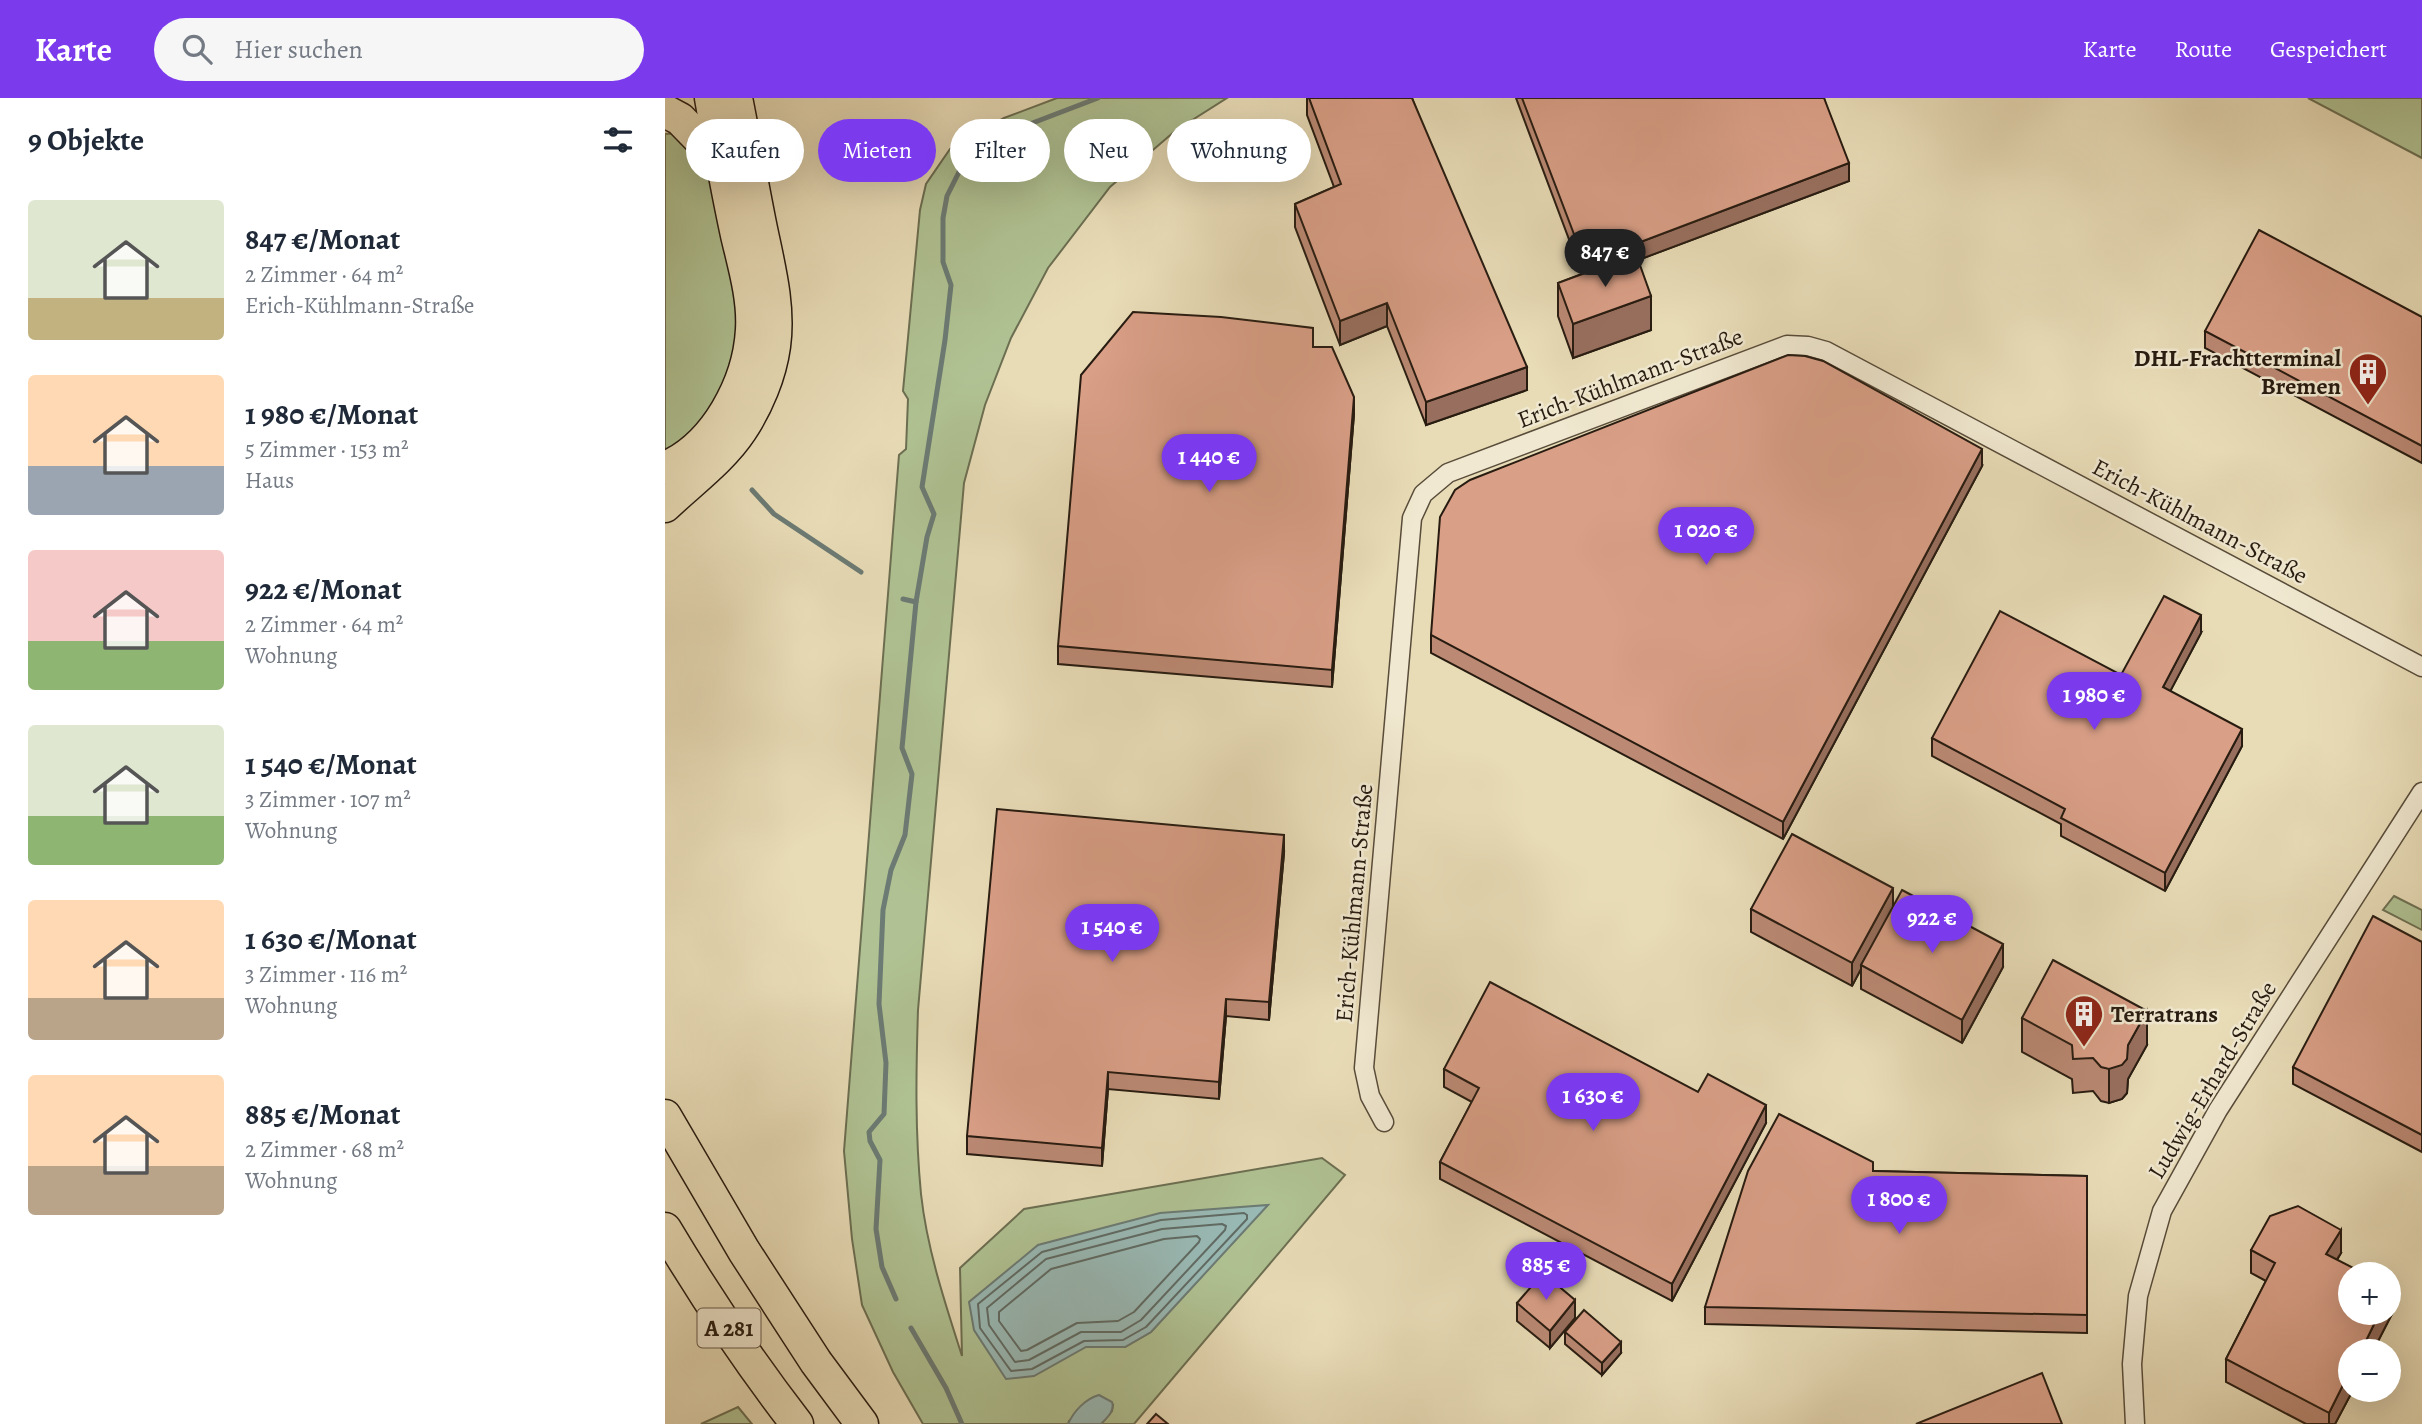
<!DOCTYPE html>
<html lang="de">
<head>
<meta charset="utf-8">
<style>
	:root { --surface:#fff; --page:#f6f6f7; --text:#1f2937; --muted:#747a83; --accent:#7c3aed }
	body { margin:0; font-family:Alegreya,serif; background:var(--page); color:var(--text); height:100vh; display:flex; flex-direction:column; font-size:26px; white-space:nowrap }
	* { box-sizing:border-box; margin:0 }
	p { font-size:23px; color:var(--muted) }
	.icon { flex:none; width:38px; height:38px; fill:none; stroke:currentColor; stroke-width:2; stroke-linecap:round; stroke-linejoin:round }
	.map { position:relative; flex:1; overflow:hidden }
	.panel { display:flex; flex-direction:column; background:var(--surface); width:665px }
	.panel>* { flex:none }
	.banner { position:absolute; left:21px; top:21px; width:665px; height:63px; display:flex; gap:14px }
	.buttons { position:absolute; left:1673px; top:1164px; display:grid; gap:14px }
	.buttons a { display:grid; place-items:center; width:63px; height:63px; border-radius:50%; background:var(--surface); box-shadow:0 7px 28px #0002; font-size:35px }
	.price { position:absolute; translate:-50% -60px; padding:0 16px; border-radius:24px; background:var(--accent); color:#fff; font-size:23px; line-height:46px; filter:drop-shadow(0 2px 4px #0008) }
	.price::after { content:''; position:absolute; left:50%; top:42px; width:21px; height:16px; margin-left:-10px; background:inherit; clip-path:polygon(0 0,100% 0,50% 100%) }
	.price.active { background:#222; color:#fff }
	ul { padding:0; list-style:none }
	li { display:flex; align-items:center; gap:21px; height:175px; padding:0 28px }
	li span { display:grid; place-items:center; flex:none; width:196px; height:140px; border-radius:7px; color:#555 }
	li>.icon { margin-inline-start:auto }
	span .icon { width:84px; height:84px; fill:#fffc; stroke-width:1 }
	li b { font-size:30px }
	h2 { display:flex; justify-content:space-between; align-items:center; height:84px; padding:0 28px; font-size:30px }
	.chip { padding:0 24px; border-radius:32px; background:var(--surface); box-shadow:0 7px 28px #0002; font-size:24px; line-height:63px }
	.chip.active { background:var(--accent); color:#fff }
	header { display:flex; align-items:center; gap:42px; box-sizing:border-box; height:98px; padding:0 35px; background:var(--accent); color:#fff }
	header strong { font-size:33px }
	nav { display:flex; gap:38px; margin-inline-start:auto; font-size:24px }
	.search { width:490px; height:63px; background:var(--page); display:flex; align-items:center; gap:18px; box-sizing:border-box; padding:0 24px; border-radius:38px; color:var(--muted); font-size:26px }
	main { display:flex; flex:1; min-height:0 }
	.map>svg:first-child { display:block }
</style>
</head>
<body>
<header>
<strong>Karte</strong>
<div class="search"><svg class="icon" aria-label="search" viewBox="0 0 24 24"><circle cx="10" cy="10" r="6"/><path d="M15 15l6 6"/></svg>Hier suchen</div>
<nav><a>Karte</a><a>Route</a><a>Gespeichert</a></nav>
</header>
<main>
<section class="panel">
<h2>9 Objekte<svg class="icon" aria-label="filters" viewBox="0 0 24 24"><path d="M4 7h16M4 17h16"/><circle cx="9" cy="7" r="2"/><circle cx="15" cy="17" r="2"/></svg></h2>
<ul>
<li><span style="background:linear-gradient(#dfe7d0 70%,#c2b280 0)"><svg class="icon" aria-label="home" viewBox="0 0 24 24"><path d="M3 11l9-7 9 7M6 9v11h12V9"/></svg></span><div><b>847 €/Monat</b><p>2 Zimmer · 64 m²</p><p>Erich-Kühlmann-Straße</p></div></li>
<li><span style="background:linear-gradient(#ffd9b3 65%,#9aa5b1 0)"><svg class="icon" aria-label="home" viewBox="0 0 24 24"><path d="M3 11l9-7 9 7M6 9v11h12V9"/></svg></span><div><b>1 980 €/Monat</b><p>5 Zimmer · 153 m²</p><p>Haus</p></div></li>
<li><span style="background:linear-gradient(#f6c9c9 65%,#8fb573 0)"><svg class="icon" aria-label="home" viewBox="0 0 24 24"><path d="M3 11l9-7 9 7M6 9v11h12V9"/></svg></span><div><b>922 €/Monat</b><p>2 Zimmer · 64 m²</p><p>Wohnung</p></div></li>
<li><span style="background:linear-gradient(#dfe7d0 65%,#8fb573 0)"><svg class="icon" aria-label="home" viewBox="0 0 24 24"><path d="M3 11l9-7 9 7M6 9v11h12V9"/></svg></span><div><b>1 540 €/Monat</b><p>3 Zimmer · 107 m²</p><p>Wohnung</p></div></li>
<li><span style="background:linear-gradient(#ffd9b3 70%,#b9a48a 0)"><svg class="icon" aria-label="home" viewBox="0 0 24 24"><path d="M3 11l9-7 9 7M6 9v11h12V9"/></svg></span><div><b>1 630 €/Monat</b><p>3 Zimmer · 116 m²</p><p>Wohnung</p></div></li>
<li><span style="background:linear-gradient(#ffd9b3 65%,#b9a48a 0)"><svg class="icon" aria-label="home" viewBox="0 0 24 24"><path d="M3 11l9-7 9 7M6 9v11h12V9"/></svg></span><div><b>885 €/Monat</b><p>2 Zimmer · 68 m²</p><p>Wohnung</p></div></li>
</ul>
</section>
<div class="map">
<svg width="1757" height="1326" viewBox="0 0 1757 1326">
	<rect width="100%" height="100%" fill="#e8dcb7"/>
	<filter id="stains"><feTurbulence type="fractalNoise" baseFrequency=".00286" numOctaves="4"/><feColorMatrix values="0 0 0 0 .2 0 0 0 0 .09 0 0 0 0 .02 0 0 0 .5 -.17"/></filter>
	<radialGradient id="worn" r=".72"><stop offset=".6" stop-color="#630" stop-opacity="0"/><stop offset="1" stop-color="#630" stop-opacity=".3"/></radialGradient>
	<!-- green -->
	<g fill="#b0c293" stroke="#6c6f52" stroke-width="2" fill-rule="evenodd">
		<path d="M 392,0 L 562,0 L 510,33 L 445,89 L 383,170 L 346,240 L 320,307 L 299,385 L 253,912 C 251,973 250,1034 256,1096 C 262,1151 280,1205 297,1258 L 295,1170 L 359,1111 L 657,1060 L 680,1077 L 469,1326 L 436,1326 L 447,1313 L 448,1307 L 404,1323 L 403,1326 L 258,1326 L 228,1274 L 197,1207 L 187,1141 L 179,1053 L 234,357 L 241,351 L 243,301 L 238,293 L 255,112 L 261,86 L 285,51 L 339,20 ZM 602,1107 L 486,1234 L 460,1249 L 421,1249 Z"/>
		<path d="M 1643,0 L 1757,0 L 1757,60 Z"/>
		<path d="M 12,35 L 53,75 L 79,250 L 31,338 L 0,358 L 0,36 Z"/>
		<path d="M 1729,798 L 1757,812 L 1757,832 L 1718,812 Z"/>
		<path d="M 73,1309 L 87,1326 L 36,1326 Z"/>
	</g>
	<!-- water -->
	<g fill="#99bab6" stroke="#6c7b74" stroke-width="2">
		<path d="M 603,1107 L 486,1234 L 460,1249 L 421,1249 L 369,1278 L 341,1281 L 309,1232 L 304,1204 L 373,1147 L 495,1115 Z"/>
		<path d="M 434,1297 L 447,1304 C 450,1313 442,1320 436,1326 L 403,1326 C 409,1313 420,1301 434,1297 Z"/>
	</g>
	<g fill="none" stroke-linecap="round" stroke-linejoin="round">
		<!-- shore -->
		<g stroke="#606b64" stroke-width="2">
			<path d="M 579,1115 L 582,1117 L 582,1121 L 481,1229 L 458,1242 L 419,1243 L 367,1271 L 346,1273 L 315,1230 L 313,1206 L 377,1154 L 496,1122 Z"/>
			<path d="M 557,1126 L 561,1128 L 560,1132 L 476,1222 L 456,1234 L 416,1234 L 364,1262 L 350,1264 L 324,1227 L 322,1210 L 381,1161 L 497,1131 Z"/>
			<path d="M 532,1138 L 535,1141 L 534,1144 L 469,1214 L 453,1223 L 412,1225 L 362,1252 L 356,1253 L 334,1223 L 334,1214 L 386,1171 L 499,1141 Z"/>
		</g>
		<!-- stream -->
		<g stroke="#6c7b74" stroke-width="5">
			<path d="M 87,392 L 109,416 L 196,474"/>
			<path d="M 238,501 L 251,504"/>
			<path d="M 231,1201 L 217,1169 L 211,1131 L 215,1062 L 205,1043 L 204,1034 L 219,1016 L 221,965 L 214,906 L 218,812 L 226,772 L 240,737 L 247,676 L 237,650 L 251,504 L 262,439 L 269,416 L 257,389 L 280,242 L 286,187 L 278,164 L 278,120 L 282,98 L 296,70 L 324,47 L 357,29 L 433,0"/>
			<path d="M 246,1230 L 281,1290 L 297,1326"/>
		</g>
		<!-- minor casing -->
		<g stroke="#584c3a" stroke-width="21">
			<g id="minor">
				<path d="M 719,1024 L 705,998 L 699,970 L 747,420 L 758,396 L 783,375 L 1122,247 L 1143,248 L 1161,253 L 1757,569"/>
				<path d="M 1470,1326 L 1467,1266 L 1473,1198 L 1497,1113 L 1553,1012 L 1757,694"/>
			</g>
		</g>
		<!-- motorway casing -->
		<g stroke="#281c11" stroke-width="35">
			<g id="motorway">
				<path d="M 0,13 L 15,21 L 56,63"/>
				<path d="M 0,370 C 51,348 84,285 87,232 C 89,200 79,167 72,137 C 62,91 54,46 46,0"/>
				<path d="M 0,408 C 25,384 57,361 76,332 C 92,308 105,277 109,248 C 115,206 102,162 94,121 C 86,81 79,40 71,0"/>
				<path d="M 0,1018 L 79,1153 L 151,1264 L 197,1326"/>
				<path d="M 0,1131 C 40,1198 84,1264 132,1326"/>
			</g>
		</g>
		<!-- minor -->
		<use href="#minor" stroke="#f0e8d0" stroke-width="18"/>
		<!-- motorway -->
		<use href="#motorway" stroke="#e8dcb7" stroke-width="32"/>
	</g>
	<!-- wall -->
	<g fill="#bb8974" stroke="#281c11" stroke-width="2">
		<path d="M 642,0 L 747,0 L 862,292 L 761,327 L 722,228 L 675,247 L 630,129 L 630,106 L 669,89 L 642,17 Z"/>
		<path d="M 851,0 L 1159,0 L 1184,83 L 973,162 L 986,232 L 908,260 L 893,218 L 893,185 L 917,176 Z"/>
		<path d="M 1757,219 L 1757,365 L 1540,250 L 1540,233 Z"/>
		<path d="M 648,249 L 689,316 L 667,589 L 393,566 L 393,548 Z"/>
		<path d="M 1317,368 L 1118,741 L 766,555 L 766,537 Z"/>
		<path d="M 1536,535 L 1505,593 L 1577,648 L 1500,793 L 1396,738 L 1396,726 L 1267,658 L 1267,640 L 1456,577 Z"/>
		<path d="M 619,755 L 604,922 L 561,918 L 554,1001 L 443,991 L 437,1068 L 302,1056 L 302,1038 Z"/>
		<path d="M 1228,809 L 1338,869 L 1297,945 L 1196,891 L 1196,871 L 1187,888 L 1086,834 L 1086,811 Z"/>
		<path d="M 1757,844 L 1757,1054 L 1628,986 L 1628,969 Z"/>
		<path d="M 1357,920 L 1482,947 L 1463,981 L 1462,995 L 1457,1001 L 1444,1005 L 1436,1003 L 1428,993 L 1408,995 L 1407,981 L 1357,954 Z"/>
		<path d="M 779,971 L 1033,994 L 1101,1025 L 1007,1203 L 775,1081 L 775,1064 L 807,1004 L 779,989 Z"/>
		<path d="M 1208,1073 L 1422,1078 L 1422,1235 L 1040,1226 L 1040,1209 Z"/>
		<path d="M 1586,1152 L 1676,1155 L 1672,1162 L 1728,1214 L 1708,1253 L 1685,1253 L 1685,1292 L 1688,1292 L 1670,1326 L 1641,1326 L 1561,1284 L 1561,1261 L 1601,1183 L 1586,1175 Z"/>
		<path d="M 852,1205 L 910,1220 L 885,1250 L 852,1223 Z"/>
		<path d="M 900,1234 L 956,1255 L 937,1277 L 900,1246 Z"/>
	</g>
	<!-- shaded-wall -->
	<g fill="#986f5e" stroke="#281c11" stroke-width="2">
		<path d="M 1184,65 L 1184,83 L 920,182 L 920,165 Z"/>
		<path d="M 986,198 L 986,232 L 908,260 L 908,226 Z"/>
		<path d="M 722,205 L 722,228 L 675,247 L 675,223 Z"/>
		<path d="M 862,269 L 862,292 L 761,327 L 761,304 Z"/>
		<path d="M 689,299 L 689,316 L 667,589 L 667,572 Z"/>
		<path d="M 1317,351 L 1317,368 L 1118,741 L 1118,724 Z"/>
		<path d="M 1536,517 L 1536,535 L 1498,607 L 1498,589 Z"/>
		<path d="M 1577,631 L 1577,648 L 1500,793 L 1500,775 Z"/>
		<path d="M 619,737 L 619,755 L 604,922 L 604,904 Z"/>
		<path d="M 1228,790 L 1228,813 L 1196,867 L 1196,871 L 1187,888 L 1187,865 Z"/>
		<path d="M 1338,846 L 1338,869 L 1297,945 L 1297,922 Z"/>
		<path d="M 561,901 L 561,918 L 554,1001 L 554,984 Z"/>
		<path d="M 1482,913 L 1482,947 L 1463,981 L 1462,995 L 1457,1001 L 1444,1005 L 1444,971 L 1463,947 Z"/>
		<path d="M 443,974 L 443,991 L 437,1068 L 437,1050 Z"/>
		<path d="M 1101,1007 L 1101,1025 L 1007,1203 L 1007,1186 Z"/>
		<path d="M 1676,1132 L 1676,1155 L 1661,1179 L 1661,1156 Z"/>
		<path d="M 1728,1190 L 1728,1214 L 1708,1253 L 1696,1253 L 1715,1214 L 1724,1214 L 1724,1198 Z"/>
		<path d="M 910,1202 L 910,1220 L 885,1250 L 885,1233 Z"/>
		<path d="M 956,1244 L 956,1255 L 937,1277 L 937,1265 Z"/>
		<path d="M 1685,1273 L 1685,1292 L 1688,1292 L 1670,1326 L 1664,1326 L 1664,1315 Z"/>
	</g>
	<!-- building -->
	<g fill="#d99f87" stroke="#281c11" stroke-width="2">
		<path d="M 644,0 L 747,0 L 862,269 L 761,304 L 722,205 L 675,223 L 630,106 L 676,86 Z"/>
		<path d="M 857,0 L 1159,0 L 1184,65 L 920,165 Z"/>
		<path d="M 1594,132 L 1757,219 L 1757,348 L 1540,233 Z"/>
		<path d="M 971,156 L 986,198 L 908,226 L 893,185 Z"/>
		<path d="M 468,214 L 556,219 L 648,230 L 648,249 L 667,249 L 689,299 L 667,572 L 393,548 L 416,277 Z"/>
		<path d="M 1123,257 L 1140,258 L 1158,263 L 1317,351 L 1118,724 L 766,537 L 775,419 L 790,392 L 805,382 Z"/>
		<path d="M 1499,498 L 1536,517 L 1498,589 L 1577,631 L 1500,775 L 1396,720 L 1400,711 L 1267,640 L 1335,513 L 1456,577 Z"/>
		<path d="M 332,711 L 619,737 L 604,904 L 561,901 L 554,984 L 443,974 L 437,1050 L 302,1038 Z"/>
		<path d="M 1127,736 L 1228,790 L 1187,865 L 1086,811 Z"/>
		<path d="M 1237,792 L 1338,846 L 1297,922 L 1196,867 Z"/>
		<path d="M 1708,818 L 1757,844 L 1757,1037 L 1628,969 Z"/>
		<path d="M 1388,862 L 1482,913 L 1463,947 L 1462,961 L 1457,967 L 1444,971 L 1436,969 L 1428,960 L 1408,961 L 1407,947 L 1357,920 Z"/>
		<path d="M 825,884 L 1033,994 L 1043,976 L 1101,1007 L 1007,1186 L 775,1064 L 814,990 L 779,971 Z"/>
		<path d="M 1114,1016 L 1208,1064 L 1208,1073 L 1422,1078 L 1422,1217 L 1040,1209 L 1083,1073 Z"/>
		<path d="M 1633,1108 L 1676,1132 L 1661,1156 L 1700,1176 L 1685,1176 L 1685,1214 L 1715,1214 L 1696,1253 L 1685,1253 L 1685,1273 L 1664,1315 L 1561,1261 L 1610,1165 L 1586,1152 L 1605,1118 Z"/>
		<path d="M 878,1175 L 910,1202 L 885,1233 L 852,1205 Z"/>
		<path d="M 1724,1188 L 1728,1190 L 1724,1198 Z"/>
		<path d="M 919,1212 L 956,1244 L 937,1265 L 900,1234 Z"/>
		<path d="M 1377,1275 L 1397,1326 L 1251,1326 Z"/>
		<path d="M 491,1316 L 503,1326 L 482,1326 Z"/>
	</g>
	<!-- icons -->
	<defs>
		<g id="building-pin" transform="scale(2.0125)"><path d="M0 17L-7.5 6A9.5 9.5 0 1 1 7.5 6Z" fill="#8f2418" stroke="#f0e8d0"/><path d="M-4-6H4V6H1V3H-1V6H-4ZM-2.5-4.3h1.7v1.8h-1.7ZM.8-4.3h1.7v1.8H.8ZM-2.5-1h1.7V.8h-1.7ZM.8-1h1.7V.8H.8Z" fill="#fff"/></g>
	</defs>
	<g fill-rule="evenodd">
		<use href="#building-pin" x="1703" y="274"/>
		<use href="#building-pin" x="1419" y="916"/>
	</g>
	<g text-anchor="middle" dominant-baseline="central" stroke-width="5" stroke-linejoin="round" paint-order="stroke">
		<!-- shield labels -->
		<rect fill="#f0e8d0" stroke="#64594a" stroke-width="2" x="32.5" y="1210.5" width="63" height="39" rx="5"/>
		<g font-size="23" font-weight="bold" fill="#281c11">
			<text x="64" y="1230">A 281</text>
		</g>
		<!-- poi labels -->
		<g font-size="24" font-weight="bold" fill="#281c11" stroke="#f0e8d0" text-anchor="end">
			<text x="1676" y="260">DHL-Frachtterminal<tspan x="1676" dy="28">Bremen</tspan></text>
			<text x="1446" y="916" text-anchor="start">Terratrans</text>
		</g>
		<!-- street labels -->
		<g font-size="24" fill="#281c11" stroke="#f0e8d0">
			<text transform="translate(965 280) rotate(-21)">Erich-Kühlmann-Straße</text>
			<text transform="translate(1535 423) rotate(28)">Erich-Kühlmann-Straße</text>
			<text transform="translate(689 805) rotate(-85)">Erich-Kühlmann-Straße</text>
			<text transform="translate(1547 982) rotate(-59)">Ludwig-Erhard-Straße</text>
		</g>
	</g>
	<rect width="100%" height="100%" filter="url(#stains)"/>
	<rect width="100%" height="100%" fill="url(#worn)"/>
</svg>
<div class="buttons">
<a>+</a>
<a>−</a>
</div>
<b class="price active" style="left:940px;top:191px">847 €</b>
<b class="price" style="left:544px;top:396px">1 440 €</b>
<b class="price" style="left:1041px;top:469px">1 020 €</b>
<b class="price" style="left:1429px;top:634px">1 980 €</b>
<b class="price" style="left:1267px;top:857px">922 €</b>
<b class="price" style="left:447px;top:866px">1 540 €</b>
<b class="price" style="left:928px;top:1035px">1 630 €</b>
<b class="price" style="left:1234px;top:1138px">1 800 €</b>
<b class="price" style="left:881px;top:1204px">885 €</b>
<div class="banner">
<a class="chip">Kaufen</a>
<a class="chip active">Mieten</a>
<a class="chip">Filter</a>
<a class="chip">Neu</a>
<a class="chip">Wohnung</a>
</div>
</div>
</main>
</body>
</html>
